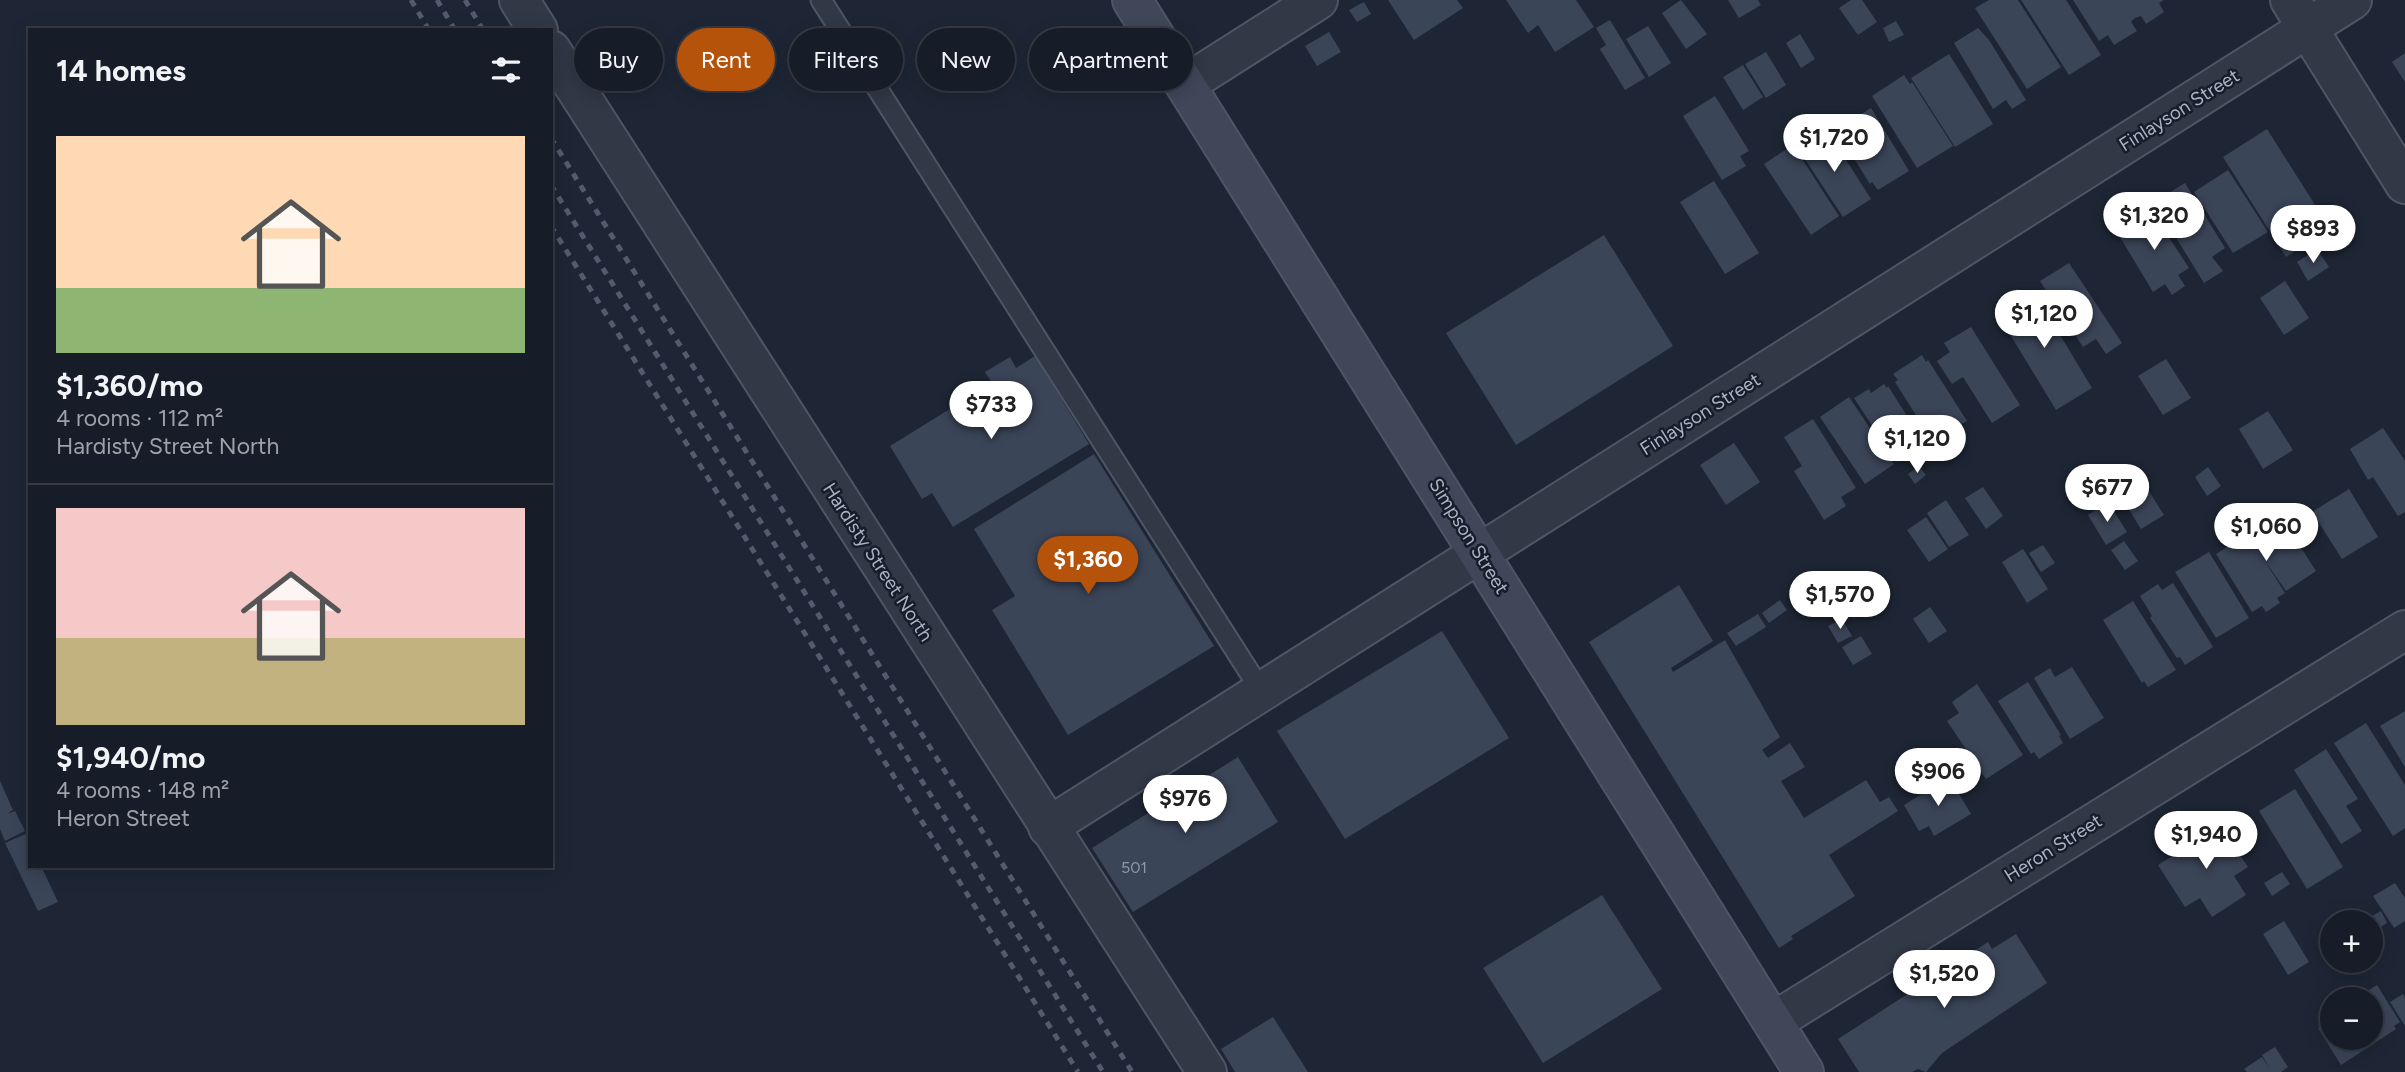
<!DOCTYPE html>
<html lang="en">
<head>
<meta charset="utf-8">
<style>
	:root { --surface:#161c28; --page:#1f2530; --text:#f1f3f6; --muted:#9ea1a8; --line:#353a45; --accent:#b45309 }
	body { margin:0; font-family:Figtree,sans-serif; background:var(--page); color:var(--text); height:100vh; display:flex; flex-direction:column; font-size:26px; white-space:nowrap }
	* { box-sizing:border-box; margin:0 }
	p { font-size:23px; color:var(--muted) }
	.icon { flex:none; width:38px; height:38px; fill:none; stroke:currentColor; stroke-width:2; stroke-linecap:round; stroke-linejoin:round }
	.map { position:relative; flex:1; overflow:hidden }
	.panel { position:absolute; left:28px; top:28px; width:525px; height:840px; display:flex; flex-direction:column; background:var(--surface); border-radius:0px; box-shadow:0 4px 18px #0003,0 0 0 2px var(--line) }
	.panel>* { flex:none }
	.hud { position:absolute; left:574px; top:28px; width:665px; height:63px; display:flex; gap:14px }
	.tools { position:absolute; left:2320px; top:910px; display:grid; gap:14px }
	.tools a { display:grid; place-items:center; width:63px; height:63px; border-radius:50%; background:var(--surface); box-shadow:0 4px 18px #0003,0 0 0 2px var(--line); font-size:35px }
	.price { position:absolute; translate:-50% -60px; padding:0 16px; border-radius:24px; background:#fff; color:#222; font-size:23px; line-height:46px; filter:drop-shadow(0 2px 4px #0008) }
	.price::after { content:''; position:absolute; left:50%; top:42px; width:21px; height:16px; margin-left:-10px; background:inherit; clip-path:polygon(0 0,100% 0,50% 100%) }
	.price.on { background:var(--accent); color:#fff }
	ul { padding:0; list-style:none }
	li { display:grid; align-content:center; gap:14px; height:371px; padding:0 28px }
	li+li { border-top:2px solid var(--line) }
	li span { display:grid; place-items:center; height:217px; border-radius:0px; color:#555 }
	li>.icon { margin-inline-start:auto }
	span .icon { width:126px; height:126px; fill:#fffc; stroke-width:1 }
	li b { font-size:30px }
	h2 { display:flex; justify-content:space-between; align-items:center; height:84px; padding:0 28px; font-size:30px }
	.pill { padding:0 24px; border-radius:32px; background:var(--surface); box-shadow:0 4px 18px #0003,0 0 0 2px var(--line); font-size:24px; line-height:63px }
	.pill.on { background:var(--accent); color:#fff }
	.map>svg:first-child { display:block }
</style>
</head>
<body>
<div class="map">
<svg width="2405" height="1072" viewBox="0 0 2405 1072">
	<rect width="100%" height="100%" fill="#1e2635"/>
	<!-- building -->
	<g fill="#3b4558">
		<path d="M 1388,0 L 1457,0 L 1463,8 L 1414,40 Z"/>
		<path d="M 1506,0 L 1576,0 L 1594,27 L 1555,52 L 1538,25 L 1528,33 Z"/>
		<path d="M 1681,0 L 1707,34 L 1686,49 L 1662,13 Z"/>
		<path d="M 1728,0 L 1758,0 L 1761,5 L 1739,18 Z"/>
		<path d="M 1851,0 L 1862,0 L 1877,22 L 1858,35 L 1839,8 Z"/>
		<path d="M 1989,0 L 2018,0 L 2061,67 L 2027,89 L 1975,8 Z"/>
		<path d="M 2021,0 L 2066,0 L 2101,55 L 2069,75 Z"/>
		<path d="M 2073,0 L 2164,0 L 2159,3 L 2164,12 L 2146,24 L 2141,16 L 2135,18 L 2131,22 L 2137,31 L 2114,45 L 2108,35 L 2099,41 Z"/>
		<path d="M 1364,2 L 1371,14 L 1357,22 L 1349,10 Z"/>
		<path d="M 1610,20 L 1645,78 L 1625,90 L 1600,49 L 1606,45 L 1596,28 Z"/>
		<path d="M 1896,21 L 1904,35 L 1889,42 L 1883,28 Z"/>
		<path d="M 1648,26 L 1671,63 L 1649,77 L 1626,39 Z"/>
		<path d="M 1978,28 L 1989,40 L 2026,100 L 2012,109 L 2006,100 L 1993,109 L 1954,43 Z"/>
		<path d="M 1329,32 L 1341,52 L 1317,66 L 1305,46 Z"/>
		<path d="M 1800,34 L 1815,59 L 1801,68 L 1786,43 Z"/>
		<path d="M 1766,52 L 1786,85 L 1766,98 L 1745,64 Z"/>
		<path d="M 2405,53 L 2405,82 L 2392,62 Z"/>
		<path d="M 1949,54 L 1993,124 L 1955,147 L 1911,78 Z"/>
		<path d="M 1743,65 L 1763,97 L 1743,110 L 1723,77 Z"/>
		<path d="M 1904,75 L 1910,84 L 1912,82 L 1953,146 L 1917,168 L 1872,96 Z"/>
		<path d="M 1715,96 L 1749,151 L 1740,156 L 1746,166 L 1722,180 L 1683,116 Z"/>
		<path d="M 1871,108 L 1909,171 L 1878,190 L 1872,182 L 1870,184 L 1836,130 Z"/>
		<path d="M 2267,129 L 2331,230 L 2286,257 L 2223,157 Z"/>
		<path d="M 1811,134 L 1819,146 L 1832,138 L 1871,199 L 1843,217 L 1795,144 Z"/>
		<path d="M 1793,145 L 1839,216 L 1811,235 L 1764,164 Z"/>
		<path d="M 2228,170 L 2268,232 L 2233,253 L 2194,192 Z"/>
		<path d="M 1714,181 L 1759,253 L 1725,274 L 1680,202 Z"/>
		<path d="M 2185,183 L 2225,248 L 2212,257 L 2223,271 L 2204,283 L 2154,202 Z"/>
		<path d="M 2143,207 L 2150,219 L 2155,216 L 2189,268 L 2178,275 L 2185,286 L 2172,295 L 2165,284 L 2153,292 L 2120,237 L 2130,231 L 2123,220 Z"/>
		<path d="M 1604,235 L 1673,346 L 1516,445 L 1446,333 Z"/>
		<path d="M 2317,249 L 2329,267 L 2308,281 L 2297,262 Z"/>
		<path d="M 2069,263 L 2122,343 L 2106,354 L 2096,339 L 2083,347 L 2040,281 Z"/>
		<path d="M 2285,281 L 2309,318 L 2284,335 L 2260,298 Z"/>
		<path d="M 2017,289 L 2025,302 L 2036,295 L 2092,388 L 2056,410 L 2000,318 L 2011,310 L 2003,298 Z"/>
		<path d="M 1971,327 L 2020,405 L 1992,423 L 1963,377 L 1952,384 L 1937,361 L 1950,352 L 1944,343 Z"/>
		<path d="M 1922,355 L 1926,362 L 1928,360 L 1967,421 L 1958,426 L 1966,439 L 1945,453 L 1937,440 L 1933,442 L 1895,382 L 1898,380 L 1893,374 Z"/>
		<path d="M 1035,356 L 1089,444 L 953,527 L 932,493 L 922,499 L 890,446 L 992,383 L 985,372 L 1010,357 L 1016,368 Z"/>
		<path d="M 2166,359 L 2191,398 L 2163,415 L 2138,376 Z"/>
		<path d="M 1884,384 L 1887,388 L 1888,386 L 1925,444 L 1896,462 L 1854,398 L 1869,389 L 1871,393 Z"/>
		<path d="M 1849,397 L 1894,464 L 1865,484 L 1820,417 Z"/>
		<path d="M 2268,411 L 2293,450 L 2263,469 L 2239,429 Z"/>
		<path d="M 1813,419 L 1856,488 L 1841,497 L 1846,506 L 1824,520 L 1794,471 L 1802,466 L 1784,437 Z"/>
		<path d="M 2383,428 L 2405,461 L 2405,512 L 2398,516 L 2373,477 L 2368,480 L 2350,449 Z"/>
		<path d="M 1734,443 L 1760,482 L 1726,505 L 1700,465 Z"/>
		<path d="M 1094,454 L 1214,646 L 1068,735 L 992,610 L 1015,596 L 974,529 Z"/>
		<path d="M 1919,466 L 1926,475 L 1915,484 L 1908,474 Z"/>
		<path d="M 2208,467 L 2221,486 L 2207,496 L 2195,477 Z"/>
		<path d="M 2140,477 L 2164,515 L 2141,529 L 2117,490 Z"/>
		<path d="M 1983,487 L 2003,516 L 1986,529 L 1965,498 Z"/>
		<path d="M 2349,489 L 2378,537 L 2342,559 L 2312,512 Z"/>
		<path d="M 1946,500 L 1969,535 L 1949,547 L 1927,513 Z"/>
		<path d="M 2108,502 L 2127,532 L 2106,545 L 2088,515 Z"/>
		<path d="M 2268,510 L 2276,523 L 2282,518 L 2316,571 L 2286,591 L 2263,558 L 2285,593 L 2277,598 L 2280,603 L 2266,612 L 2262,606 L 2252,612 L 2216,554 L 2236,541 L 2240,547 L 2252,539 L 2245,525 Z"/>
		<path d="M 1926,517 L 1948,549 L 1929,562 L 1907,530 Z"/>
		<path d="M 2124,541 L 2138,561 L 2125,570 L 2111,550 Z"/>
		<path d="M 2043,545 L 2055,563 L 2041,572 L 2029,553 Z"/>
		<path d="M 2023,549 L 2048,589 L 2027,603 L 2002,562 Z"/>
		<path d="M 2209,552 L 2249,618 L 2216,638 L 2175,572 Z"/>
		<path d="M 2173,583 L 2213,647 L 2185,665 L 2180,657 L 2177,658 L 2150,618 L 2152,616 L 2140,596 L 2158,584 L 2162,590 Z"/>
		<path d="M 1679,585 L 1713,641 L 1671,668 L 1673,672 L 1725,640 L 1780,737 L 1762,750 L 1768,758 L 1790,743 L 1805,767 L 1781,781 L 1804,818 L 1866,780 L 1880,802 L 1889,797 L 1898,811 L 1829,855 L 1855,896 L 1791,936 L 1793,939 L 1779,948 L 1589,642 Z"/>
		<path d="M 1780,600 L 1787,610 L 1769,623 L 1762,613 Z"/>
		<path d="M 2133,601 L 2176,670 L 2148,687 L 2144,681 L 2142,683 L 2103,620 Z"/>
		<path d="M 1930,607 L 1947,631 L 1929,643 L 1913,619 Z"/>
		<path d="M 1758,614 L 1766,627 L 1736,646 L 1727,633 Z"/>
		<path d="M 1842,619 L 1852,636 L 1838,643 L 1828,626 Z"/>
		<path d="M 1442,631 L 1509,738 L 1345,839 L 1277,731 Z"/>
		<path d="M 1861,636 L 1872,654 L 1853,665 L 1842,647 Z"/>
		<path d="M 2072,667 L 2104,718 L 2070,739 L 2034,678 L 2050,668 L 2055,677 Z"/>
		<path d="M 2028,682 L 2061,735 L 2059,736 L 2063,743 L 2039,759 L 2034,752 L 2031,754 L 1998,701 Z"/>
		<path d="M 1977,684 L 2023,755 L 1986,779 L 1947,721 L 1959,713 L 1952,702 Z"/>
		<path d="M 2405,711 L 2405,767 L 2380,726 Z"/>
		<path d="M 2366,723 L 2405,785 L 2405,828 L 2393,836 L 2334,743 Z"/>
		<path d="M 2326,749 L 2358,799 L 2346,806 L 2362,831 L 2341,844 L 2294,770 Z"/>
		<path d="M 1238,757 L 1278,822 L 1133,912 L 1092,848 Z"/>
		<path d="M 1949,777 L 1971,814 L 1934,836 L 1929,826 L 1919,831 L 1904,805 Z"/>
		<path d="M 0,781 L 13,810 L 7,814 L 15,811 L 25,831 L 5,841 L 0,829 Z"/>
		<path d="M 2295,789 L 2343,867 L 2307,889 L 2259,811 Z"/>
		<path d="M 2221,826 L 2248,867 L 2234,876 L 2246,895 L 2212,917 L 2200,898 L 2185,907 L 2158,865 L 2179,852 L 2176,846 L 2199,831 L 2203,837 Z"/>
		<path d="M 25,834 L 30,843 L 30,866 L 41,866 L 58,902 L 38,911 L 5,843 Z"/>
		<path d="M 2282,872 L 2290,884 L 2272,896 L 2264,883 Z"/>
		<path d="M 2395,883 L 2405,898 L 2405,921 L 2394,928 L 2373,896 Z"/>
		<path d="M 1602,895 L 1662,989 L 1543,1063 L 1483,968 Z"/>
		<path d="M 2381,911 L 2387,923 L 2371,933 L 2371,922 L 2362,922 Z"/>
		<path d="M 2284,921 L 2309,962 L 2288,975 L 2263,934 Z"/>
		<path d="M 2016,934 L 2047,983 L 1942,1053 L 1926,1072 L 1918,1069 L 1912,1072 L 1859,1072 L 1838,1039 L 1988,942 L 1992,949 Z"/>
		<path d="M 2377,985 L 2400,1022 L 2394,1026 L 2396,1029 L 2341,1065 L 2318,1028 L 2333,1019 L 2333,1038 L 2371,1038 L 2371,999 L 2355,999 Z"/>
		<path d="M 2403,994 L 2405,998 L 2405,1026 L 2390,1002 Z"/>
		<path d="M 1273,1017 L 1308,1072 L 1235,1072 L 1221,1049 Z"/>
		<path d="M 2275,1047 L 2288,1067 L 2281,1072 L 2247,1072 L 2244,1069 L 2262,1057 L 2270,1069 L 2262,1055 Z"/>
	</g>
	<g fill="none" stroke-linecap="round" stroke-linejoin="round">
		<!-- lane casing -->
		<g stroke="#4e5564" stroke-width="23">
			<path id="lane" d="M 821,0 L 1262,692"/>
		</g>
		<!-- street casing -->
		<g stroke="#4e5564" stroke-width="42">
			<g id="street">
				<path d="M 519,0 L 538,30"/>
				<path d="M 2290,0 L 2405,184"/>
				<path d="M 551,50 L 1207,1072"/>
				<path d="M 1186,84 L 1318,0"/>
				<path d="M 1048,827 L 2352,0"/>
				<path d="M 1773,1022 L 2405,630"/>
			</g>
		</g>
		<!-- secondary casing -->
		<g stroke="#4e5564" stroke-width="42">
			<path id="secondary" d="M 1132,0 L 1804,1072"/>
		</g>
		<!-- lane -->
		<use href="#lane" stroke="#313846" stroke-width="19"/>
		<!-- street -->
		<use href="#street" stroke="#313846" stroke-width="38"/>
		<!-- secondary -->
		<use href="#secondary" stroke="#3f4759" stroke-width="38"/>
		<!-- rail -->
		<g stroke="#535c6d" stroke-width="5" stroke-dasharray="7 7" stroke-linecap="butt">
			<path d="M 411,0 L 429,30"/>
			<path d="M 437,0 L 455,30"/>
			<path d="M 465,0 L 483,30"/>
			<path d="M 551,138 L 1132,1072"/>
			<path d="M 551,185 L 1103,1072"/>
			<path d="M 551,226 L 1078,1072"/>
		</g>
	</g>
	<g text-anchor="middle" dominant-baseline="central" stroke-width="5" stroke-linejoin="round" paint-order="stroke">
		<!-- number labels -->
		<g font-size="16" fill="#8e97a8">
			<text x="1134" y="867">501</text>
		</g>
		<!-- street labels -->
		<g font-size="19" fill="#aab2c3" stroke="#171d2a">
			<text transform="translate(2179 110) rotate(-32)">Finlayson Street</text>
			<text transform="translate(1700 414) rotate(-32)">Finlayson Street</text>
			<text transform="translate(1469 536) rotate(58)">Simpson Street</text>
			<text transform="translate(878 562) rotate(57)">Hardisty Street North</text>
			<text transform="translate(2053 848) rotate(-32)">Heron Street</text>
		</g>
	</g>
</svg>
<div class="tools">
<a>+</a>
<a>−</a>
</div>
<b class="price" style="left:1834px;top:174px">$1,720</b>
<b class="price" style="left:2154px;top:252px">$1,320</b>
<b class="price" style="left:2313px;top:265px">$893</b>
<b class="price" style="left:2044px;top:350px">$1,120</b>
<b class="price" style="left:991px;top:441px">$733</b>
<b class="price" style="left:1917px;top:475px">$1,120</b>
<b class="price" style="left:2107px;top:524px">$677</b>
<b class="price" style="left:2266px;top:563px">$1,060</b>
<b class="price on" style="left:1088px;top:596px">$1,360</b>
<b class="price" style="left:1840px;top:631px">$1,570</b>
<b class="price" style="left:1938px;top:808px">$906</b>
<b class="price" style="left:1185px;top:835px">$976</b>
<b class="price" style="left:2206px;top:871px">$1,940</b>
<b class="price" style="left:1944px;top:1010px">$1,520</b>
<div class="hud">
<a class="pill">Buy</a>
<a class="pill on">Rent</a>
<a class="pill">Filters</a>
<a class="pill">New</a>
<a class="pill">Apartment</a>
</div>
<section class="panel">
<h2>14 homes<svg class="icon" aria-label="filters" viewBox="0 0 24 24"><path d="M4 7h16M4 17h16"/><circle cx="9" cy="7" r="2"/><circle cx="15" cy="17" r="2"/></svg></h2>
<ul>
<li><span style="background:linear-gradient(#ffd9b3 70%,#8fb573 0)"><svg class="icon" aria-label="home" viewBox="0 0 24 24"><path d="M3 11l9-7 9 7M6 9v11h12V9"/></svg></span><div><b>$1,360/mo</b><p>4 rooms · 112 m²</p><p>Hardisty Street North</p></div></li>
<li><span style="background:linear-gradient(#f6c9c9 60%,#c2b280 0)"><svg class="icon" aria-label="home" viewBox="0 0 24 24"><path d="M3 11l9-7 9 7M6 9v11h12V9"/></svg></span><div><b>$1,940/mo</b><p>4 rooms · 148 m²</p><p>Heron Street</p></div></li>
</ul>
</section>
</div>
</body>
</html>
